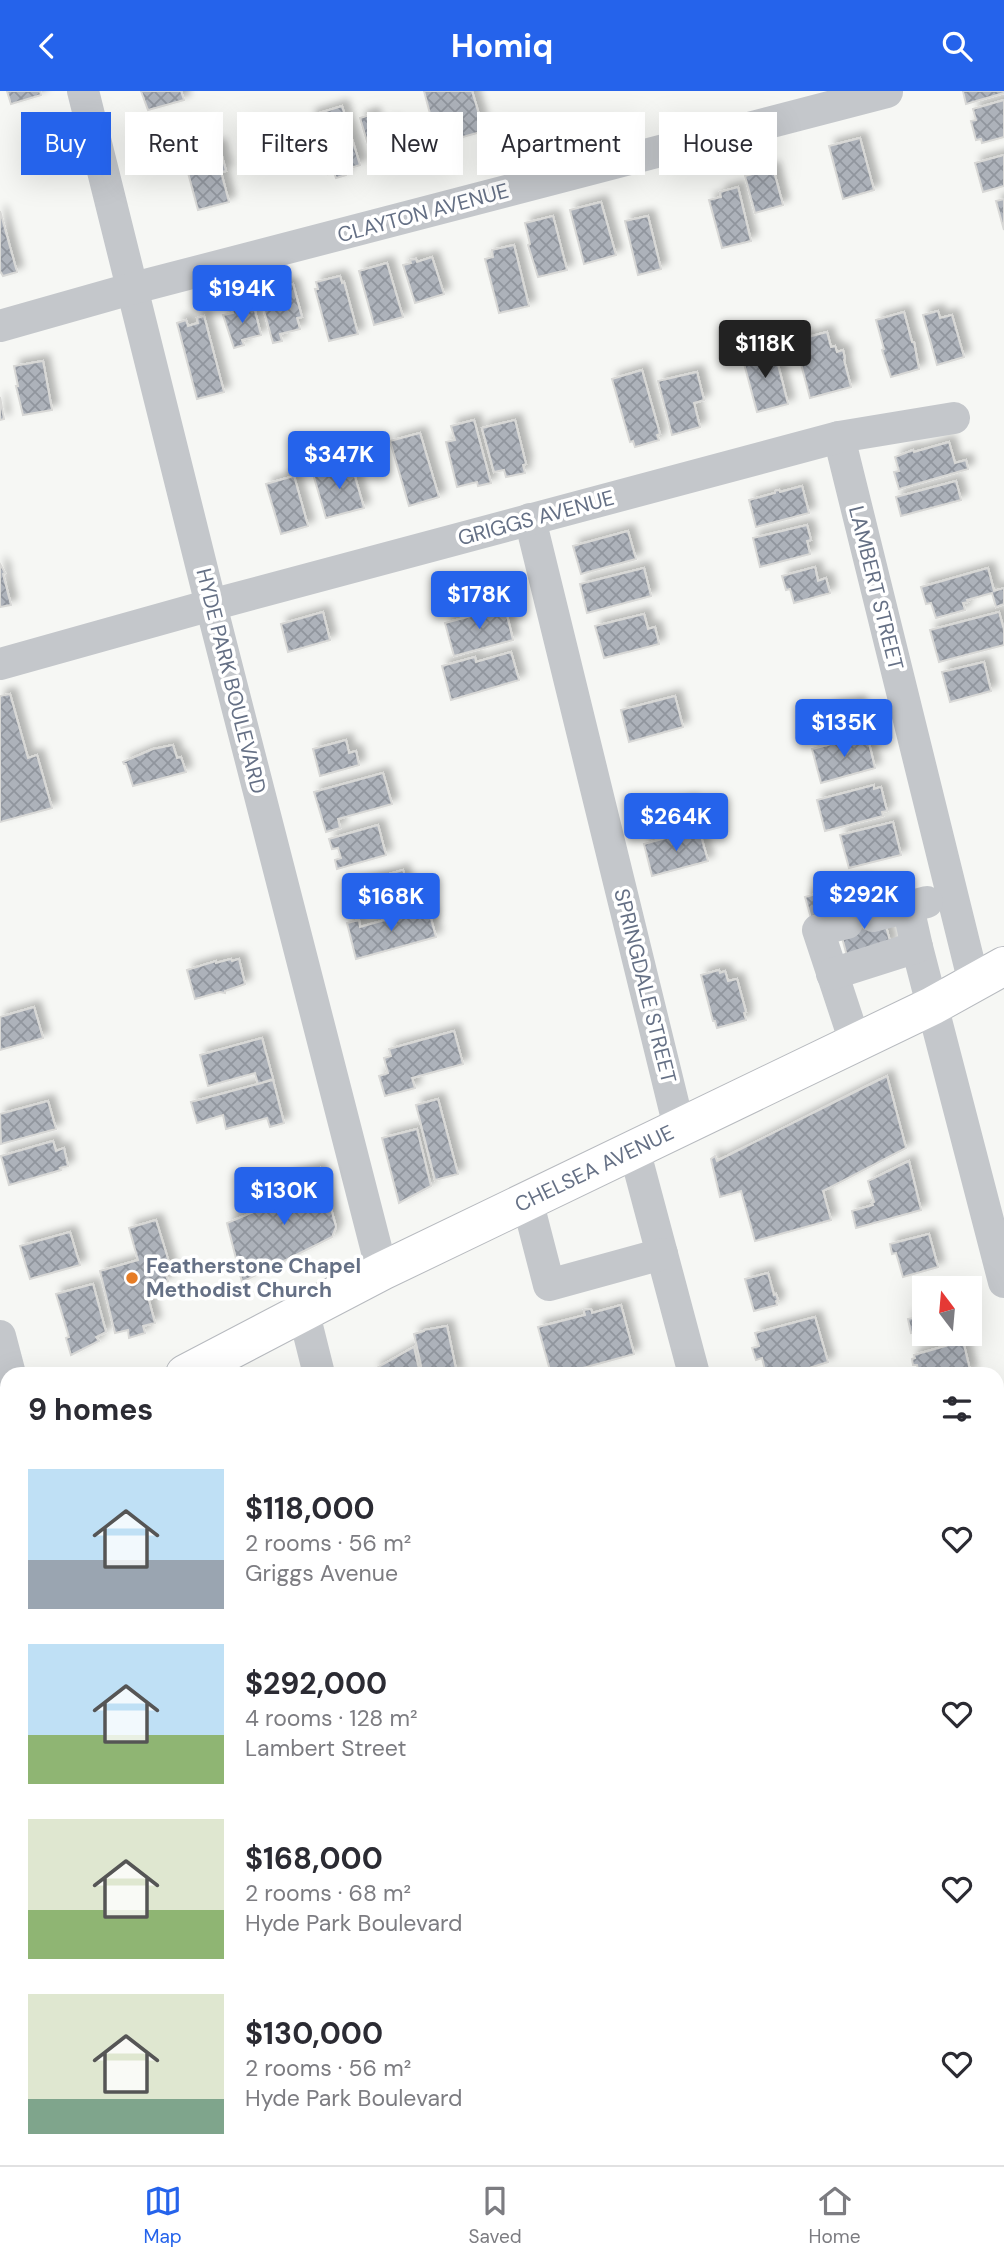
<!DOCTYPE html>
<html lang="en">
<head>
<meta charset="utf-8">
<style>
	:root { --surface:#fff; --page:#f2f2f3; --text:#2b2b33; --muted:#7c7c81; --line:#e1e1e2; --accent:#2563eb }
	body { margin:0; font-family:"DM Sans",sans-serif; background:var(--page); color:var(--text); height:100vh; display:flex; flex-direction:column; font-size:26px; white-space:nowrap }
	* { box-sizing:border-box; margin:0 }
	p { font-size:23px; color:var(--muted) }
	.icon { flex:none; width:38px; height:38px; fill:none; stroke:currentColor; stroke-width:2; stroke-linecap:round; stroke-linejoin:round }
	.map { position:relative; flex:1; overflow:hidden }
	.sheet { position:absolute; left:0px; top:1276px; width:1004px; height:800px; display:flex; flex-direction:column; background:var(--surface); border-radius:21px 21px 0 0; box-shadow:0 7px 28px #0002 }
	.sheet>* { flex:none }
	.guide { position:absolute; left:21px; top:21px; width:962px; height:63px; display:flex; gap:14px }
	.needle { width:46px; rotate:344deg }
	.fabs { position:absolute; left:912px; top:1185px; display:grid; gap:14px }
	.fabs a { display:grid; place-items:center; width:70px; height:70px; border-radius:0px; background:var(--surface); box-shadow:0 7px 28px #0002; font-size:35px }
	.price { position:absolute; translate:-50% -60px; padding:0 16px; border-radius:7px; background:var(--accent); color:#fff; font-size:23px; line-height:46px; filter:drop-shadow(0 2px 4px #0008) }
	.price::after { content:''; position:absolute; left:50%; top:42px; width:21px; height:16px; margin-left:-10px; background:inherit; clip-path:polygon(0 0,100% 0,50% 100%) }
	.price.on { background:#222; color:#fff }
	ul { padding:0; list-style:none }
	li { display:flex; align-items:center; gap:21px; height:175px; padding:0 28px }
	li span { display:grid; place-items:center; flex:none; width:196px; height:140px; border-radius:0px; color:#555 }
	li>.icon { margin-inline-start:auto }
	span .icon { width:84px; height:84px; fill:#fffc; stroke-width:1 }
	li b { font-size:30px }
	h2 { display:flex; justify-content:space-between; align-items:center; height:84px; padding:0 28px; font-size:30px }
	.pill { padding:0 24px; border-radius:0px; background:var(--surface); box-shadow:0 7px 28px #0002; font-size:24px; line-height:63px }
	.pill.on { background:var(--accent); color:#fff }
	header { display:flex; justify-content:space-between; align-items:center; height:91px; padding:0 28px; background:var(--accent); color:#fff; font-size:32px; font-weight:700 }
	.menu { display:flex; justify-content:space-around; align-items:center; height:98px; border-top:2px solid var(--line); background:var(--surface); font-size:19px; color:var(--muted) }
	.menu a { display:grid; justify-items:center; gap:4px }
	.menu .on { color:var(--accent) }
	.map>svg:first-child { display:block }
</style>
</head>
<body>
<header><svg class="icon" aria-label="back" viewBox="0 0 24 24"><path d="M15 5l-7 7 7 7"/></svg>Homiq<svg class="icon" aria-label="search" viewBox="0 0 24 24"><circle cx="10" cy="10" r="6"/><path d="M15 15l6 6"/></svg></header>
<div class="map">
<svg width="1004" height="2074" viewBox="0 0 1004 2074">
	<defs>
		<pattern id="forest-crowns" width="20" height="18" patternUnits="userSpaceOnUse" patternTransform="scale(1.75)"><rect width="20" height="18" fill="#d6ded5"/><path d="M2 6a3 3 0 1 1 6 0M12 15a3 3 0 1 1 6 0" fill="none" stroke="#b1b8b2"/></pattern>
		<pattern id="building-cross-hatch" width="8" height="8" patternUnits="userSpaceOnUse" patternTransform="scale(1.75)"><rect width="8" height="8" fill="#adb2ba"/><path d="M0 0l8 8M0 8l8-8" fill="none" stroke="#90959d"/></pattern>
		<filter id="shadow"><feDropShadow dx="6" dy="-6" stdDeviation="3.5" flood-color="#0004"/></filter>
	</defs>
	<rect width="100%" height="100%" fill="#f6f7f4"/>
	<!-- forest -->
	<path fill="url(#forest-crowns)" d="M 1004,2036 L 1004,2074 L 918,2074 L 917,2069 L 998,2068 L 998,2038 Z"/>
	<!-- building -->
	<g fill="url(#building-cross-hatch)" stroke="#d8d8d6" stroke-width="2" filter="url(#shadow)">
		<path d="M 7,0 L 40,0 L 41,4 L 11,13 Z"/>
		<path d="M 141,0 L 181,0 L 184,9 L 148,19 Z"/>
		<path d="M 424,0 L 472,0 L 484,40 L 438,53 Z"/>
		<path d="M 963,0 L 1004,0 L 1004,2 L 966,13 Z"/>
		<path d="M 1004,9 L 1004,46 L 982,52 L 981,48 L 976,49 L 971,30 L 976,29 L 973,18 Z"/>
		<path d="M 342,15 L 360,74 L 344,79 L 346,84 L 336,87 L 334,82 L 328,83 L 310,25 Z"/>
		<path d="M 373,23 L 377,36 L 393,32 L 404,69 L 375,77 L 360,27 Z"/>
		<path d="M 860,47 L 874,99 L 843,108 L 829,55 Z"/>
		<path d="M 219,54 L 226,80 L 221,81 L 229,111 L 198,119 L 183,63 Z"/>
		<path d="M 1004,64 L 1004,95 L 983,101 L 975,72 Z"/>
		<path d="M 773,77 L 783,114 L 755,122 L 745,85 Z"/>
		<path d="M 738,96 L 751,150 L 722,157 L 709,109 L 721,106 L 720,101 Z"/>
		<path d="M 1004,108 L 1004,139 L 996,110 Z"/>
		<path d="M 601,111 L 616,164 L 584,173 L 570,119 Z"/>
		<path d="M 0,120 L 17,181 L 3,185 L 0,180 Z"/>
		<path d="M 553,125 L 567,179 L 538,186 L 528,154 L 530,153 L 525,132 Z"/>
		<path d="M 648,125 L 661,178 L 638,184 L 625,130 Z"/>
		<path d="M 514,154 L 529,215 L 499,222 L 485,168 L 493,166 L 492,159 Z"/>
		<path d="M 432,166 L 444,203 L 415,212 L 403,174 L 411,172 L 410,169 L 416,168 L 417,171 Z"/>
		<path d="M 387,172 L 403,226 L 374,234 L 359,180 Z"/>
		<path d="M 340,185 L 342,192 L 344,191 L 358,243 L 329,250 L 315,198 L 318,198 L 316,191 Z"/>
		<path d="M 293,193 L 302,226 L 297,227 L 300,238 L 280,243 L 282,250 L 273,252 L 259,202 Z"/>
		<path d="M 242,213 L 244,219 L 254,216 L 261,244 L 242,249 L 244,254 L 234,257 L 223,224 L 233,222 L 231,216 Z"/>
		<path d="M 938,220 L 940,227 L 952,224 L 964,266 L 937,274 L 923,224 Z"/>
		<path d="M 904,221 L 912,251 L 914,251 L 919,278 L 891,286 L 882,259 L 884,258 L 876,229 Z"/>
		<path d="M 204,225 L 224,301 L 197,308 L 177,232 L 186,229 L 188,235 L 198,232 L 197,227 Z"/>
		<path d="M 827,241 L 831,256 L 835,255 L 837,261 L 843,259 L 845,268 L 844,269 L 851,296 L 810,307 L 800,269 L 802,268 L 797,259 L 800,259 L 797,249 Z"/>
		<path d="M 764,258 L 765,260 L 774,258 L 788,313 L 757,321 L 742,265 Z"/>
		<path d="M 43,270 L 52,319 L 23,324 L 16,295 L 18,295 L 14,275 Z"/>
		<path d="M 642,279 L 660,343 L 657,344 L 659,349 L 635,356 L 633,350 L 630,351 L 612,288 Z"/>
		<path d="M 697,281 L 704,309 L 694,312 L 700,336 L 672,344 L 658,290 Z"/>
		<path d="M 0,306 L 4,328 L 0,329 Z"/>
		<path d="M 474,329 L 491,392 L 478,395 L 477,391 L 457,396 L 446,351 L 455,349 L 451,335 Z"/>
		<path d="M 515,329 L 526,373 L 523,374 L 525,382 L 506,386 L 504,379 L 494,381 L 482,337 Z"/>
		<path d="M 420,342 L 439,406 L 409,415 L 390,350 Z"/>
		<path d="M 949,351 L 955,372 L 966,369 L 968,378 L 899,398 L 894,381 L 899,380 L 895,366 L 913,359 L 914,361 Z"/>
		<path d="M 351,372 L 364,417 L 326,427 L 313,383 Z"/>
		<path d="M 294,385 L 308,435 L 281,443 L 266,393 Z"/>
		<path d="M 956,390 L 961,409 L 901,425 L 896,406 Z"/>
		<path d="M 802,395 L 809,422 L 756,436 L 749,409 L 775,402 L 775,400 L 779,399 L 780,401 Z"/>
		<path d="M 807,434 L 811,449 L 807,450 L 810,463 L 760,476 L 753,447 Z"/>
		<path d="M 628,440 L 636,468 L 581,483 L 573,455 Z"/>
		<path d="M 0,473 L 5,482 L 3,483 L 11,514 L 0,516 Z"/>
		<path d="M 815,476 L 818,490 L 826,487 L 830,502 L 794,512 L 790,498 L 786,499 L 782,485 Z"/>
		<path d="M 644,477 L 651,505 L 587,522 L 580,493 Z"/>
		<path d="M 988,477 L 994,500 L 1004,497 L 1004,513 L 996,516 L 992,502 L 967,509 L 968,511 L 963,512 L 965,519 L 936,527 L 931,512 L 926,513 L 921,496 Z"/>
		<path d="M 505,516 L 513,549 L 454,565 L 445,532 Z"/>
		<path d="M 323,521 L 330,549 L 288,561 L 281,533 Z"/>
		<path d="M 999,521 L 1004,539 L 1004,554 L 939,571 L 930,539 Z"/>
		<path d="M 644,523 L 648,538 L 655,536 L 659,553 L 604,567 L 595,535 Z"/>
		<path d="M 511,561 L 519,589 L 451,609 L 442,575 L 475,566 L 476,571 Z"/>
		<path d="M 984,571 L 991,600 L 950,611 L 942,581 Z"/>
		<path d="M 10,603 L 28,667 L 37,664 L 52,717 L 0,731 L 0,605 Z"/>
		<path d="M 675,605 L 683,636 L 629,651 L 621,619 Z"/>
		<path d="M 859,611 L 866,639 L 813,652 L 806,624 L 832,618 L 831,616 Z"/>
		<path d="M 867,644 L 875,677 L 821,692 L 812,658 Z"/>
		<path d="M 346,649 L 349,662 L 356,660 L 359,674 L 320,685 L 313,658 Z"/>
		<path d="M 173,654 L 177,667 L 181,666 L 186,681 L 133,695 L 126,673 L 124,673 L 123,671 L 153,658 Z"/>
		<path d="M 383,682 L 392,713 L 338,728 L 340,737 L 326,741 L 314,701 Z"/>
		<path d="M 874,694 L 874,698 L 881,696 L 887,720 L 882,721 L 883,725 L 825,740 L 817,709 Z"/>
		<path d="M 691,710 L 695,727 L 640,742 L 635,725 Z"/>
		<path d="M 893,731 L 901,764 L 849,777 L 840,744 Z"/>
		<path d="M 378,734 L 386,764 L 337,778 L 335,769 L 341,767 L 338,757 L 332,758 L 329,748 Z"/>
		<path d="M 699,738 L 708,770 L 652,785 L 644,753 Z"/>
		<path d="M 403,779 L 410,806 L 351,823 L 344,796 Z"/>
		<path d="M 864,790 L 872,818 L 813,834 L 805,806 Z"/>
		<path d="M 870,814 L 884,828 L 891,854 L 847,865 L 840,839 L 844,821 Z"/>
		<path d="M 428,817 L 436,846 L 356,868 L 347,832 L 359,829 L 360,836 Z"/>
		<path d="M 231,868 L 232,870 L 239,868 L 245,893 L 225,900 L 225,902 L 220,901 L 195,908 L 187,879 L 216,870 L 216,872 Z"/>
		<path d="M 719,879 L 720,882 L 725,880 L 728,890 L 737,888 L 746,921 L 744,922 L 746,929 L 717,937 L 715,930 L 713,930 L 701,884 Z"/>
		<path d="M 34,916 L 43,947 L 0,959 L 0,926 Z"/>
		<path d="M 454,940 L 463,973 L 412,987 L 415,997 L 385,1005 L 379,985 L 388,982 L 384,967 L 391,965 L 389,958 Z"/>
		<path d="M 262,947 L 273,988 L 258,993 L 255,982 L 208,995 L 200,964 Z"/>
		<path d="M 887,985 L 906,1057 L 823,1100 L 831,1129 L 755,1150 L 741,1100 L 720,1106 L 711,1068 L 715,1065 L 717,1070 Z"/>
		<path d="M 273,989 L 284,1032 L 270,1036 L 267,1027 L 226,1038 L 223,1024 L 197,1032 L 191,1011 Z"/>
		<path d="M 438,1008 L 458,1083 L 435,1089 L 416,1014 Z"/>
		<path d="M 48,1010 L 56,1038 L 1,1053 L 0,1023 Z"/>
		<path d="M 417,1038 L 431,1095 L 399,1112 L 382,1047 Z"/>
		<path d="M 53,1050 L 56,1060 L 64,1057 L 68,1075 L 60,1077 L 61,1079 L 9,1094 L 1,1065 Z"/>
		<path d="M 909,1070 L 921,1119 L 856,1137 L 852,1120 L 873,1114 L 872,1112 L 874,1111 L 868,1090 Z"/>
		<path d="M 320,1077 L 336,1136 L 332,1146 L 242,1191 L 227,1132 L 292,1105 L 288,1086 Z"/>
		<path d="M 156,1129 L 172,1181 L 166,1183 L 168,1190 L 152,1195 L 151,1193 L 145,1195 L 155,1232 L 143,1235 L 145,1242 L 129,1247 L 128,1239 L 115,1242 L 100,1180 L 138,1169 L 129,1137 Z"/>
		<path d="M 70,1141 L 80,1174 L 30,1188 L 20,1155 Z"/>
		<path d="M 929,1143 L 938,1176 L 903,1186 L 896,1162 L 892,1163 L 890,1153 Z"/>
		<path d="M 768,1182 L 774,1204 L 776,1203 L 778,1209 L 776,1210 L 777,1214 L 754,1220 L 745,1188 Z"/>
		<path d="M 93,1193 L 106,1241 L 96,1246 L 99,1250 L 71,1264 L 66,1247 L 69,1246 L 56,1203 Z"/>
		<path d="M 924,1203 L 924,1239 L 911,1242 L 908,1228 L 921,1225 L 915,1210 L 917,1210 L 916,1205 Z"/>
		<path d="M 621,1214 L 634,1263 L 561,1283 L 551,1283 L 538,1236 L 585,1224 L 584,1219 L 591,1218 L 592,1222 Z"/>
		<path d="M 815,1226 L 828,1271 L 790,1283 L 766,1283 L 762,1267 L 756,1269 L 752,1257 L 759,1255 L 755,1242 Z"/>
		<path d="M 447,1235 L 457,1283 L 423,1283 L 414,1243 L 424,1240 L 424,1239 Z"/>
		<path d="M 963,1250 L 971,1283 L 919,1283 L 917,1274 L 913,1274 L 912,1268 L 915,1267 L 914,1264 Z"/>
		<path d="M 414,1256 L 420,1283 L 376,1283 L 375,1278 Z"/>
		<path d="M 998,1415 L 999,1415 L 1001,1422 L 1004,1422 L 1004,1453 L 998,1455 Z"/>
		<path d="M 1004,1472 L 1004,1508 L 998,1509 L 998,1474 Z"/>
		<path d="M 1004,1549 L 1004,1566 L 998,1568 L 998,1551 Z"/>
		<path d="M 6,1620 L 7,1654 L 0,1656 L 0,1622 Z"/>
		<path d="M 7,1672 L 7,1709 L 0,1711 L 0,1674 Z"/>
		<path d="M 7,1716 L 7,1749 L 0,1751 L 0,1718 Z"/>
		<path d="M 7,1813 L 7,1842 L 0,1844 L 0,1814 Z"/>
		<path d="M 264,2068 L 286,2068 L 287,2074 L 243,2074 Z"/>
		<path d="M 467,2068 L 490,2068 L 492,2074 L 453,2074 L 453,2072 Z"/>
	</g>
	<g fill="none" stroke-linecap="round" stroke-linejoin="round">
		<!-- major casing -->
		<g stroke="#b7babf" stroke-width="40">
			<g id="major">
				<path id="s1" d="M 185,1283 L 382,1180 L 932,915 L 1004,875"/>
				<path d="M 0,1376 L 7,1373"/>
			</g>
		</g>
		<!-- minor -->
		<g stroke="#c4c7cb" stroke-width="32">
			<path d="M 83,0 L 211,514 L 382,1180"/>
			<path d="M 0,235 L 134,197 L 887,1"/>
			<path d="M 839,346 L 974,892"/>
			<path d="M 530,428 L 679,1036"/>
			<path d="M 0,573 L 211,514 L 839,346 L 954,327"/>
			<path d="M 873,825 L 927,811"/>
			<path d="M 847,832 L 818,839 L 855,951"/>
			<path d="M 917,856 L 1004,1191"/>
			<path d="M 832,883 L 917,856 L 908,816"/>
			<path d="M 634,1058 L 694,1283"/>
			<path d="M 527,1109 L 549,1194 L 662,1163"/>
			<path d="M 304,1223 L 319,1283"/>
			<path d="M 0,1245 L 10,1283"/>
			<path d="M 0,1385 L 7,1413"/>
			<path d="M 998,2011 L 1004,2009"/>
			<path d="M 172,2068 L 173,2074"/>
			<path d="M 528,2068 L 529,2074"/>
			<path d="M 899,2068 L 900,2074"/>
		</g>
		<!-- major -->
		<use href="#major" stroke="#fff" stroke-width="38"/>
	</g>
	<!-- markers -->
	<circle fill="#e67c25" stroke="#fff" stroke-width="2.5" cx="132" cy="1187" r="7"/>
	<g text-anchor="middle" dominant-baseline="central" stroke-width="7" stroke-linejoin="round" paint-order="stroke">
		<!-- street labels -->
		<g font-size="21" fill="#657085" stroke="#fff">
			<text transform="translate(423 122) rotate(-15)">CLAYTON AVENUE</text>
			<text transform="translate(536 427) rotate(-15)">GRIGGS AVENUE</text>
			<text transform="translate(876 497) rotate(76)">LAMBERT STREET</text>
			<text transform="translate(231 590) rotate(76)">HYDE PARK BOULEVARD</text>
			<text transform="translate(645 895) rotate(76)">SPRINGDALE STREET</text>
			<text stroke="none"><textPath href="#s1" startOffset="458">CHELSEA AVENUE</textPath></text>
		</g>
		<!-- poi labels -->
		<g font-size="21" font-weight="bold" fill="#657085" stroke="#fff" text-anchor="start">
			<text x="146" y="1175">Featherstone Chapel<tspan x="146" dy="24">Methodist Church</tspan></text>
		</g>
	</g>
</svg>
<div class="fabs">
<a><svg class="needle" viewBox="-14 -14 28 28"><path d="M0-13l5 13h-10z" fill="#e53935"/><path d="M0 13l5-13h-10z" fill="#7c7c81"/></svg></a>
</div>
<b class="price" style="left:242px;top:234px">$194K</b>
<b class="price on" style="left:765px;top:289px">$118K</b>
<b class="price" style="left:339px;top:400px">$347K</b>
<b class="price" style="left:479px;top:540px">$178K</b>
<b class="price" style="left:844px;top:668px">$135K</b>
<b class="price" style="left:676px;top:762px">$264K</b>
<b class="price" style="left:864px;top:840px">$292K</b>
<b class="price" style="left:391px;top:842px">$168K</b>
<b class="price" style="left:284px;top:1136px">$130K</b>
<div class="guide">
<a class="pill on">Buy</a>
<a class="pill">Rent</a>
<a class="pill">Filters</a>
<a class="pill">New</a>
<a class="pill">Apartment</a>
<a class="pill">House</a>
</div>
<section class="sheet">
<h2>9 homes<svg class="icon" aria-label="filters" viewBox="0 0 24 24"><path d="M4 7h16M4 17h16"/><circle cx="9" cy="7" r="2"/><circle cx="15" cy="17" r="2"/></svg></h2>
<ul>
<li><span style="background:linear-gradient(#bfe0f5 65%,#9aa5b1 0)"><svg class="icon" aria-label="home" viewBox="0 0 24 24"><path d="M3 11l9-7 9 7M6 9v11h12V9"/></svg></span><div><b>$118,000</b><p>2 rooms · 56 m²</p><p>Griggs Avenue</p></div><svg class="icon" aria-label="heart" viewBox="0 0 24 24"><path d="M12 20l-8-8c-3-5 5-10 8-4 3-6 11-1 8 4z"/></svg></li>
<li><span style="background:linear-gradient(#bfe0f5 65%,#8fb573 0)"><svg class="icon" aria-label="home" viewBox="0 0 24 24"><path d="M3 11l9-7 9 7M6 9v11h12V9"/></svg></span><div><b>$292,000</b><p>4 rooms · 128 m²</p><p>Lambert Street</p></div><svg class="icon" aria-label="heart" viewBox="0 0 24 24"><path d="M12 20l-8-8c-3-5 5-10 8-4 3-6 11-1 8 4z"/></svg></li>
<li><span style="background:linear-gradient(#dfe7d0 65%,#8fb573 0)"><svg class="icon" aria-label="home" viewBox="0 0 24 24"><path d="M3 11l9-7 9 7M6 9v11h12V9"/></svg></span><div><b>$168,000</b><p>2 rooms · 68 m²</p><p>Hyde Park Boulevard</p></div><svg class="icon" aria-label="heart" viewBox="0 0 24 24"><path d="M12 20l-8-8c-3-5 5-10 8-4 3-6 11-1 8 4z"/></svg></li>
<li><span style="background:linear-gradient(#dfe7d0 75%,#7fa58c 0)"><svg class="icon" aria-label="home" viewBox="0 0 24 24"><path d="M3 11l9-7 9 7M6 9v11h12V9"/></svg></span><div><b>$130,000</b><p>2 rooms · 56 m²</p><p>Hyde Park Boulevard</p></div><svg class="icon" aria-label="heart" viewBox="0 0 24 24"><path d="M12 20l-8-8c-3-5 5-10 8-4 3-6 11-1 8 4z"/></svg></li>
</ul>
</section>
</div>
<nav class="menu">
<a class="on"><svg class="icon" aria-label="map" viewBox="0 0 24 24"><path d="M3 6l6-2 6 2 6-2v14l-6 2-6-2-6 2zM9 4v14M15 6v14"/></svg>Map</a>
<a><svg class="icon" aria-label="saved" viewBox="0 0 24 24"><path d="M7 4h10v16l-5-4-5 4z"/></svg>Saved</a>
<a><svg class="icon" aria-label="home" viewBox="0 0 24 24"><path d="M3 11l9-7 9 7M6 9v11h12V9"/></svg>Home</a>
</nav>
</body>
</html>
